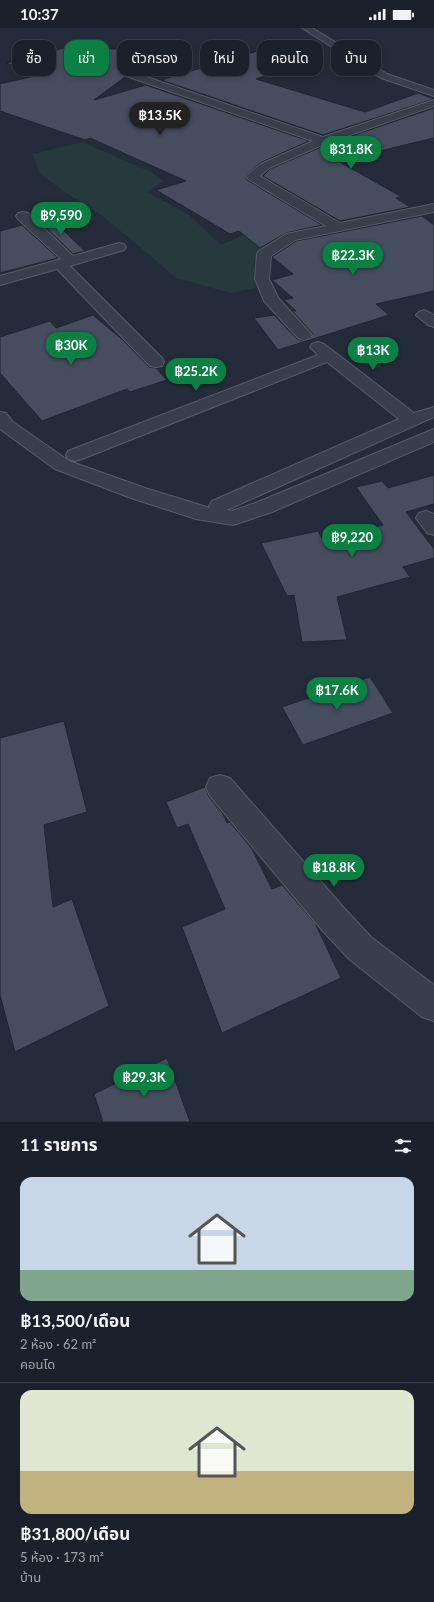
<!DOCTYPE html>
<html lang="th">
<head>
<meta charset="utf-8">
<style>
	:root { --surface:#1b212c; --page:#242934; --text:#f1f3f6; --muted:#a0a3a9; --line:#393e48; --accent:#0b8043 }
	body { margin:0; font-family:Lato,"Noto Sans Thai",sans-serif; background:var(--page); color:var(--text); height:100vh; display:flex; flex-direction:column; font-size:15px; white-space:nowrap }
	* { box-sizing:border-box; margin:0 }
	p { font-size:13px; color:var(--muted) }
	.icon { flex:none; width:22px; height:22px; fill:none; stroke:currentColor; stroke-width:2; stroke-linecap:round; stroke-linejoin:round }
	.map { position:relative; height:1094px; overflow:hidden }
	.drawer { display:flex; flex-direction:column; background:var(--surface); flex:1 }
	.drawer>* { flex:none }
	.guide { position:absolute; left:12px; top:12px; width:410px; height:36px; display:flex; gap:8px }
	.price { position:absolute; translate:-50% -34px; padding:0 9px; border-radius:14px; background:var(--accent); color:#fff; font-size:13px; line-height:26px; filter:drop-shadow(0 1px 2px #0008) }
	.price::after { content:''; position:absolute; left:50%; top:24px; width:12px; height:9px; margin-left:-6px; background:inherit; clip-path:polygon(0 0,100% 0,50% 100%) }
	.price.on { background:#222; color:#fff }
	ul { padding:0; list-style:none }
	li { display:grid; align-content:center; gap:8px; height:212px; padding:0 20px }
	li+li { border-top:1px solid var(--line) }
	li span { display:grid; place-items:center; height:124px; border-radius:12px; color:#555 }
	li>.icon { margin-inline-start:auto }
	span .icon { width:72px; height:72px; fill:#fffc; stroke-width:1 }
	li b { font-size:17px }
	h2 { display:flex; justify-content:space-between; align-items:center; height:48px; padding:0 20px; font-size:17px }
	.chip { padding:0 14px; border-radius:12px; background:var(--surface); box-shadow:0 2px 6px #0003,0 0 0 1px var(--line); font-size:14px; line-height:36px }
	.chip.on { background:var(--accent); color:#fff }
	.status { display:flex; justify-content:space-between; align-items:center; height:28px; padding:0 20px; background:var(--surface); direction:ltr }
	.status svg { height:11px; fill:currentColor }
	.map>svg:first-child { display:block }
</style>
</head>
<body>
<div class="status"><b>10:37</b><svg viewBox="0 0 49 12"><path d="M0 12V9h3v3zM5 12V6h3v6zM10 12V3h3v9zM15 12V0h3v12zM26 1h20v11H26zM47 4h2v5h-2z"/></svg></div>
<div class="map">
<svg width="434" height="1094" viewBox="0 0 434 1094">
	<rect width="100%" height="100%" fill="#242c3b"/>
	<!-- green -->
	<path fill="#27393d" d="M 82,114 L 151,144 L 163,153 L 147,164 L 189,187 L 221,217 L 261,199 L 282,208 L 254,233 L 255,260 L 231,265 L 176,250 L 140,219 L 101,187 L 59,160 L 39,144 L 33,126 Z"/>
	<!-- building -->
	<g fill="#454d5e" stroke="#1f2532">
		<path d="M 64,20 L 116,21 L 155,25 L 133,43 L 128,42 L 123,45 L 125,49 L 94,72 L 146,57 L 309,113 L 260,135 L 245,148 L 247,152 L 322,197 L 286,205 L 260,220 L 239,203 L 230,206 L 156,162 L 186,153 L 90,110 L 85,112 L 0,83 L 0,56 L 38,47 L 6,35 Z"/>
		<path d="M 264,21 L 308,34 L 256,51 L 365,84 L 418,65 L 434,71 L 323,107 L 161,52 Z"/>
		<path d="M 434,80 L 434,110 L 338,133 L 402,169 L 396,170 L 410,179 L 340,193 L 263,148 L 270,141 L 328,116 Z"/>
		<path d="M 422,188 L 434,197 L 434,263 L 376,276 L 389,287 L 278,322 L 254,290 L 274,287 L 297,311 L 304,313 L 310,311 L 313,306 L 292,283 L 296,283 L 284,272 L 293,270 L 272,252 L 293,246 L 272,229 L 296,213 Z"/>
		<path d="M 49,189 L 85,223 L 73,226 L 38,192 Z"/>
		<path d="M 22,197 L 58,230 L 0,245 L 0,203 Z"/>
		<path d="M 93,287 L 124,313 L 149,339 L 156,340 L 167,352 L 130,364 L 127,361 L 42,393 L 0,345 L 0,309 L 50,293 L 56,300 Z"/>
		<path d="M 434,447 L 434,476 L 406,484 L 434,521 L 434,530 L 403,539 L 410,549 L 337,569 L 347,612 L 302,614 L 294,567 L 287,568 L 261,515 L 318,503 L 323,512 L 383,497 L 356,459 L 382,453 L 388,460 Z"/>
		<path d="M 370,649 L 393,685 L 303,717 L 282,679 Z"/>
		<path d="M 64,693 L 87,784 L 44,797 L 53,879 L 72,871 L 109,978 L 15,1024 L 0,967 L 0,710 Z"/>
		<path d="M 205,759 L 209,769 L 223,786 L 227,795 L 230,794 L 252,821 L 272,861 L 282,857 L 315,895 L 341,950 L 222,1005 L 182,899 L 225,881 L 188,796 L 177,800 L 166,774 Z"/>
		<path d="M 167,1030 L 190,1094 L 103,1094 L 94,1066 Z"/>
	</g>
	<g fill="none" stroke-linecap="round" stroke-linejoin="round">
		<!-- minor casing -->
		<g stroke="#565c69" stroke-width="2">
			<g id="minor">
				<path d="M 302,0 L 312,0 L 387,46 L 434,62 L 434,68 L 381,50 Z"/>
				<path d="M 129,43 L 323,109 L 434,72 L 434,78 L 327,115 L 269,140 L 260,148 L 340,195 L 434,176 L 434,184 L 295,212 L 271,228 L 269,251 L 279,271 L 312,307 L 310,310 L 304,312 L 298,310 L 264,273 L 255,251 L 257,226 L 259,223 L 286,206 L 326,198 L 248,151 L 246,148 L 261,136 L 313,113 L 126,48 L 124,46 Z"/>
				<path d="M 23,184 L 28,185 L 73,228 L 119,215 L 124,216 L 126,219 L 124,222 L 70,238 L 162,330 L 164,334 L 162,338 L 156,339 L 150,338 L 57,241 L 0,257 L 0,248 L 61,231 L 18,191 L 16,188 L 18,185 Z"/>
				<path d="M 424,282 L 434,287 L 434,299 L 428,297 L 416,287 L 419,284 Z"/>
				<path d="M 318,314 L 324,316 L 414,385 L 434,379 L 434,389 L 227,482 L 232,483 L 258,474 L 434,401 L 434,414 L 272,484 L 233,497 L 196,491 L 131,470 L 55,441 L 0,401 L 0,384 L 6,385 L 13,394 L 69,433 L 145,460 L 210,480 L 209,478 L 212,473 L 399,391 L 327,334 L 82,431 L 75,433 L 68,431 L 66,427 L 68,423 L 318,327 L 310,319 L 312,316 Z"/>
				<path d="M 426,483 L 434,486 L 434,507 L 427,505 L 416,490 L 419,485 Z"/>
				<path d="M 220,747 L 230,750 L 344,880 L 371,909 L 434,957 L 434,993 L 422,989 L 349,931 L 322,902 L 210,768 L 206,759 L 210,750 Z"/>
			</g>
		</g>
		<!-- minor -->
		<use href="#minor" fill="#383e4b" fill-rule="evenodd"/>
	</g>
</svg>
<b class="price on" style="left:160px;top:108px">฿13.5K</b>
<b class="price" style="left:351px;top:142px">฿31.8K</b>
<b class="price" style="left:61px;top:208px">฿9,590</b>
<b class="price" style="left:353px;top:248px">฿22.3K</b>
<b class="price" style="left:71px;top:338px">฿30K</b>
<b class="price" style="left:373px;top:343px">฿13K</b>
<b class="price" style="left:196px;top:364px">฿25.2K</b>
<b class="price" style="left:352px;top:530px">฿9,220</b>
<b class="price" style="left:337px;top:683px">฿17.6K</b>
<b class="price" style="left:334px;top:860px">฿18.8K</b>
<b class="price" style="left:144px;top:1070px">฿29.3K</b>
<div class="guide">
<a class="chip">ซื้อ</a>
<a class="chip on">เช่า</a>
<a class="chip">ตัวกรอง</a>
<a class="chip">ใหม่</a>
<a class="chip">คอนโด</a>
<a class="chip">บ้าน</a>
</div>
</div>
<section class="drawer">
<h2>11 รายการ<svg class="icon" aria-label="filters" viewBox="0 0 24 24"><path d="M4 7h16M4 17h16"/><circle cx="9" cy="7" r="2"/><circle cx="15" cy="17" r="2"/></svg></h2>
<ul>
<li><span style="background:linear-gradient(#c9d6e8 75%,#7fa58c 0)"><svg class="icon" aria-label="home" viewBox="0 0 24 24"><path d="M3 11l9-7 9 7M6 9v11h12V9"/></svg></span><div><b>฿13,500/เดือน</b><p>2 ห้อง · 62 m²</p><p>คอนโด</p></div></li>
<li><span style="background:linear-gradient(#dfe7d0 65%,#c2b280 0)"><svg class="icon" aria-label="home" viewBox="0 0 24 24"><path d="M3 11l9-7 9 7M6 9v11h12V9"/></svg></span><div><b>฿31,800/เดือน</b><p>5 ห้อง · 173 m²</p><p>บ้าน</p></div></li>
</ul>
</section>
</body>
</html>
